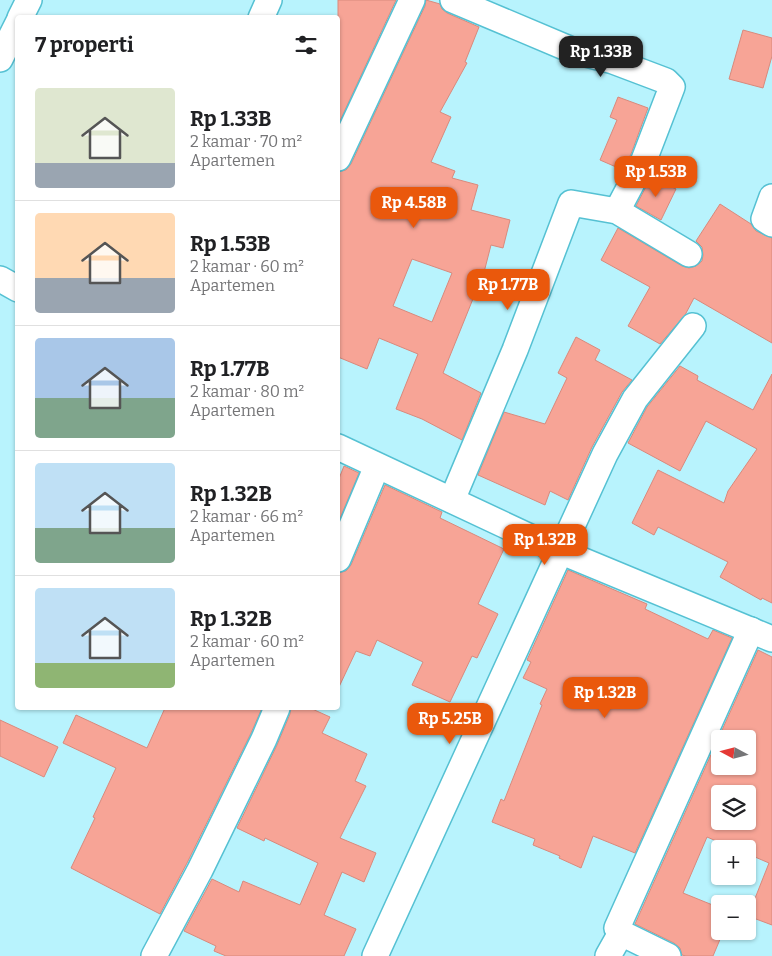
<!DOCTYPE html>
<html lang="id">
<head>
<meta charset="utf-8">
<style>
	:root { --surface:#fff; --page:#f6f6f6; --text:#202124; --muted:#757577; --line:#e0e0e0; --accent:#ea580c }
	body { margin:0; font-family:Bitter,serif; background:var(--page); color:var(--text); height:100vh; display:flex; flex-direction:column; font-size:19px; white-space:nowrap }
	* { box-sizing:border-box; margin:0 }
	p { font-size:16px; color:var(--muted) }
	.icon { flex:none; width:28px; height:28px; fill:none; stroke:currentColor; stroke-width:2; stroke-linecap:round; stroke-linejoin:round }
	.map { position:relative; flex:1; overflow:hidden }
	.details { position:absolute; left:15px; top:15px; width:325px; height:695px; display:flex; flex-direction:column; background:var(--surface); border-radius:5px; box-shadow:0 1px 4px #0004 }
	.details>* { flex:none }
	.needle { width:32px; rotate:277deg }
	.controls { position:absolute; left:711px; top:730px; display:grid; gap:10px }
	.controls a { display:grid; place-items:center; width:45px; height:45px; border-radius:5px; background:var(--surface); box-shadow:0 1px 4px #0004; font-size:25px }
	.price { position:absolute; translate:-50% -42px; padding:0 11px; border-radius:10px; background:var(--accent); color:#fff; font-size:16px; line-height:32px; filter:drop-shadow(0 1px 2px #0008) }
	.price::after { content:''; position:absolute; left:50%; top:30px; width:15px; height:11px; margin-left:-8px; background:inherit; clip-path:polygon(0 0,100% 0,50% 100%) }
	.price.current { background:#222; color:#fff }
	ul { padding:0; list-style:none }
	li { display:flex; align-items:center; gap:15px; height:125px; padding:0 20px }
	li+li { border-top:1px solid var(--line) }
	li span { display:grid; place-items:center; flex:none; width:140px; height:100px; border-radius:5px; color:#555 }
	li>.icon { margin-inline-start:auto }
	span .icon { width:60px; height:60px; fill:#fffc; stroke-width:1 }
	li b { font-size:21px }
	h2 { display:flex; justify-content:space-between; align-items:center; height:60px; padding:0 20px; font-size:21px }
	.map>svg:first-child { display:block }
</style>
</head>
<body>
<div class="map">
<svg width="772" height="956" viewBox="0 0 772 956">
	<rect width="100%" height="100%" fill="#b8f3fd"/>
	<!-- building -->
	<g fill="#f7a496" stroke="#d9897c" fill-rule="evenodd">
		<path d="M 338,0 L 396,0 L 338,125 Z"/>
		<path d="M 426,0 L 440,4 L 442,9 L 447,13 L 479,27 L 465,62 L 467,63 L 440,112 L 451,117 L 431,162 L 455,171 L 452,178 L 478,185 L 471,210 L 510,220 L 503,248 L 491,245 L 481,284 L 479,284 L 443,373 L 481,393 L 462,440 L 422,419 L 396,409 L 418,354 L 379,338 L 367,369 L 338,357 L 338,172 L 346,170 L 351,164 L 425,6 ZM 412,259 L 452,273 L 432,322 L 393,306 Z"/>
		<path d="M 743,30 L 772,38 L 772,56 L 763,88 L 729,79 Z"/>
		<path d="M 618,97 L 648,108 L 631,154 L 623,170 L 600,160 L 617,120 L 610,117 Z"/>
		<path d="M 651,177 L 676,189 L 661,220 L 636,206 Z"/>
		<path d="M 720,204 L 751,224 L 756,231 L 772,238 L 772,343 L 694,298 L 685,315 L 660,344 L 628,326 L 650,287 L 601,260 L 618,228 L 682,266 L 689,268 L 696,266 L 702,261 L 703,255 L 702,247 L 696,241 Z"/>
		<path d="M 576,337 L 600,350 L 595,360 L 632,380 L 622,392 L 592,447 L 568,500 L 550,491 L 545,505 L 478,475 L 504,412 L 545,424 L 567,378 L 558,373 Z"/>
		<path d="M 680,366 L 698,376 L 697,380 L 753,410 L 772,374 L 772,603 L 762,598 L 761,600 L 720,577 L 728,562 L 658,527 L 654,535 L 632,523 L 658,470 L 724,503 L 728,491 L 757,449 L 706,421 L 680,471 L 628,443 L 647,407 Z"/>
		<path d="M 344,466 L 359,473 L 338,523 L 338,481 Z"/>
		<path d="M 385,485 L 442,512 L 440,518 L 504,549 L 478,604 L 498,614 L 477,658 L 472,656 L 450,702 L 412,685 L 423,662 L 377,640 L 370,656 L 356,651 L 338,689 L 338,573 L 346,571 L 351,565 Z"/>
		<path d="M 568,570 L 647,604 L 645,609 L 708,639 L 713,630 L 732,638 L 635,853 L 593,836 L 581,868 L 559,858 L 560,856 L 533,845 L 535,839 L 492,822 L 501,799 L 504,801 L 542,705 L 540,704 L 547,689 L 523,678 L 531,662 L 527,660 Z"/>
		<path d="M 758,650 L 772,657 L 772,925 L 748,916 L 769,863 L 748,854 L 748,849 L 735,849 L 707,837 L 683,893 L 720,908 L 720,931 L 730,931 L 727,939 L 721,937 L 713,956 L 686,956 L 682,955 L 680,948 L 674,943 L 635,924 ZM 720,739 L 748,739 L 748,766 L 720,766 ZM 720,794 L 748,794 L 748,821 L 720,821 Z"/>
		<path d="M 165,708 L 262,708 L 251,733 L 187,863 L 160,914 L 71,868 L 95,818 L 93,817 L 116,768 L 63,743 L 76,715 L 147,748 Z"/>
		<path d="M 291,708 L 310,708 L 330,717 L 322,733 L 367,754 L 355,781 L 366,786 L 340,838 L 376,853 L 364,882 L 342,872 L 324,915 L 356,929 L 344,956 L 226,956 L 214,951 L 216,946 L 184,931 L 212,879 L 239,892 L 243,881 L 300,905 L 318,863 L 265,838 L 264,841 L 237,828 L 277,745 L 290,714 Z"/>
		<path d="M 0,720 L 58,747 L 44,777 L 0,756 Z"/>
	</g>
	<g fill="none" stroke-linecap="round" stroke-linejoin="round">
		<!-- street casing -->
		<g stroke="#55c1d3" stroke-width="28">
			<g id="street">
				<path d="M 453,0 L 574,51 L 613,61 L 666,81 L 672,87 L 644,160 L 617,211"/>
				<path d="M 20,18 L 29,0"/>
				<path d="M 261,18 L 269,0"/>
				<path d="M 0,59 L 18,23"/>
				<path d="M 338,158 L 412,0"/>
				<path d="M 772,197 L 764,219 L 772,224"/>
				<path d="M 0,279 L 18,289"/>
				<path d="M 338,447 L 562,552 L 772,639"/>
				<path d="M 452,500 L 515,350 L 571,203 L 617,211 L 689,254"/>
				<path d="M 338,559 L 377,466"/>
				<path d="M 621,933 L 617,928 L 751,630"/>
				<path d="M 154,956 L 200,870 L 264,739 L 277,708"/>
				<path d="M 375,956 L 605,454 L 635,399 L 693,326"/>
				<path d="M 608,956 L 621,933 L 668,956"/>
			</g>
		</g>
		<!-- street -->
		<use href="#street" stroke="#fff" stroke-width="25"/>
	</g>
</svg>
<div class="controls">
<a><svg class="needle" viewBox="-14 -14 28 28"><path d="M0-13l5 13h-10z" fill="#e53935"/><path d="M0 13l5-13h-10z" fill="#757577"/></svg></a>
<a><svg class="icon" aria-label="layers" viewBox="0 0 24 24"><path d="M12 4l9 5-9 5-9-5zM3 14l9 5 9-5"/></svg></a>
<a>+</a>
<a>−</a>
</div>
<b class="price current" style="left:601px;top:78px">Rp 1.33B</b>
<b class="price" style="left:656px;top:198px">Rp 1.53B</b>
<b class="price" style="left:414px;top:229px">Rp 4.58B</b>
<b class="price" style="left:508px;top:311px">Rp 1.77B</b>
<b class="price" style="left:545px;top:566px">Rp 1.32B</b>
<b class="price" style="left:605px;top:719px">Rp 1.32B</b>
<b class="price" style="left:450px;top:745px">Rp 5.25B</b>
<section class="details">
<h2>7 properti<svg class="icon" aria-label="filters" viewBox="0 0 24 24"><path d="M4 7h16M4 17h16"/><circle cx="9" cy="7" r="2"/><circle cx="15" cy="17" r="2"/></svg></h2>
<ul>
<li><span style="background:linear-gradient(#dfe7d0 75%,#9aa5b1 0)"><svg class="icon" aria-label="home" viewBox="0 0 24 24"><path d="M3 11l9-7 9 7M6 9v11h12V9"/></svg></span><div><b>Rp 1.33B</b><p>2 kamar · 70 m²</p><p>Apartemen</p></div></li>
<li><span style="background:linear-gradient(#ffd9b3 65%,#9aa5b1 0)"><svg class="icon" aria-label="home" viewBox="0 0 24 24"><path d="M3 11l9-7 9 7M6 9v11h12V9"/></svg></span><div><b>Rp 1.53B</b><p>2 kamar · 60 m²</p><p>Apartemen</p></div></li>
<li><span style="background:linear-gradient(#a9c7e8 60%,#7fa58c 0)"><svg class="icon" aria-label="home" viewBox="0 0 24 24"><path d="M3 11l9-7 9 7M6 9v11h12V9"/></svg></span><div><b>Rp 1.77B</b><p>2 kamar · 80 m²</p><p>Apartemen</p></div></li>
<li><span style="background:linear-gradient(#bfe0f5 65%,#7fa58c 0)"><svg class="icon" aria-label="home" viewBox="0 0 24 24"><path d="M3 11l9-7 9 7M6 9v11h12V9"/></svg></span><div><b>Rp 1.32B</b><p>2 kamar · 66 m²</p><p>Apartemen</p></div></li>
<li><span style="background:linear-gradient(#bfe0f5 75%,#8fb573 0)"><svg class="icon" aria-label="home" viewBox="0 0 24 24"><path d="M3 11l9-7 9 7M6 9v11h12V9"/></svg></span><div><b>Rp 1.32B</b><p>2 kamar · 60 m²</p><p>Apartemen</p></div></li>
</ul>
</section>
</div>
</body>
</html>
